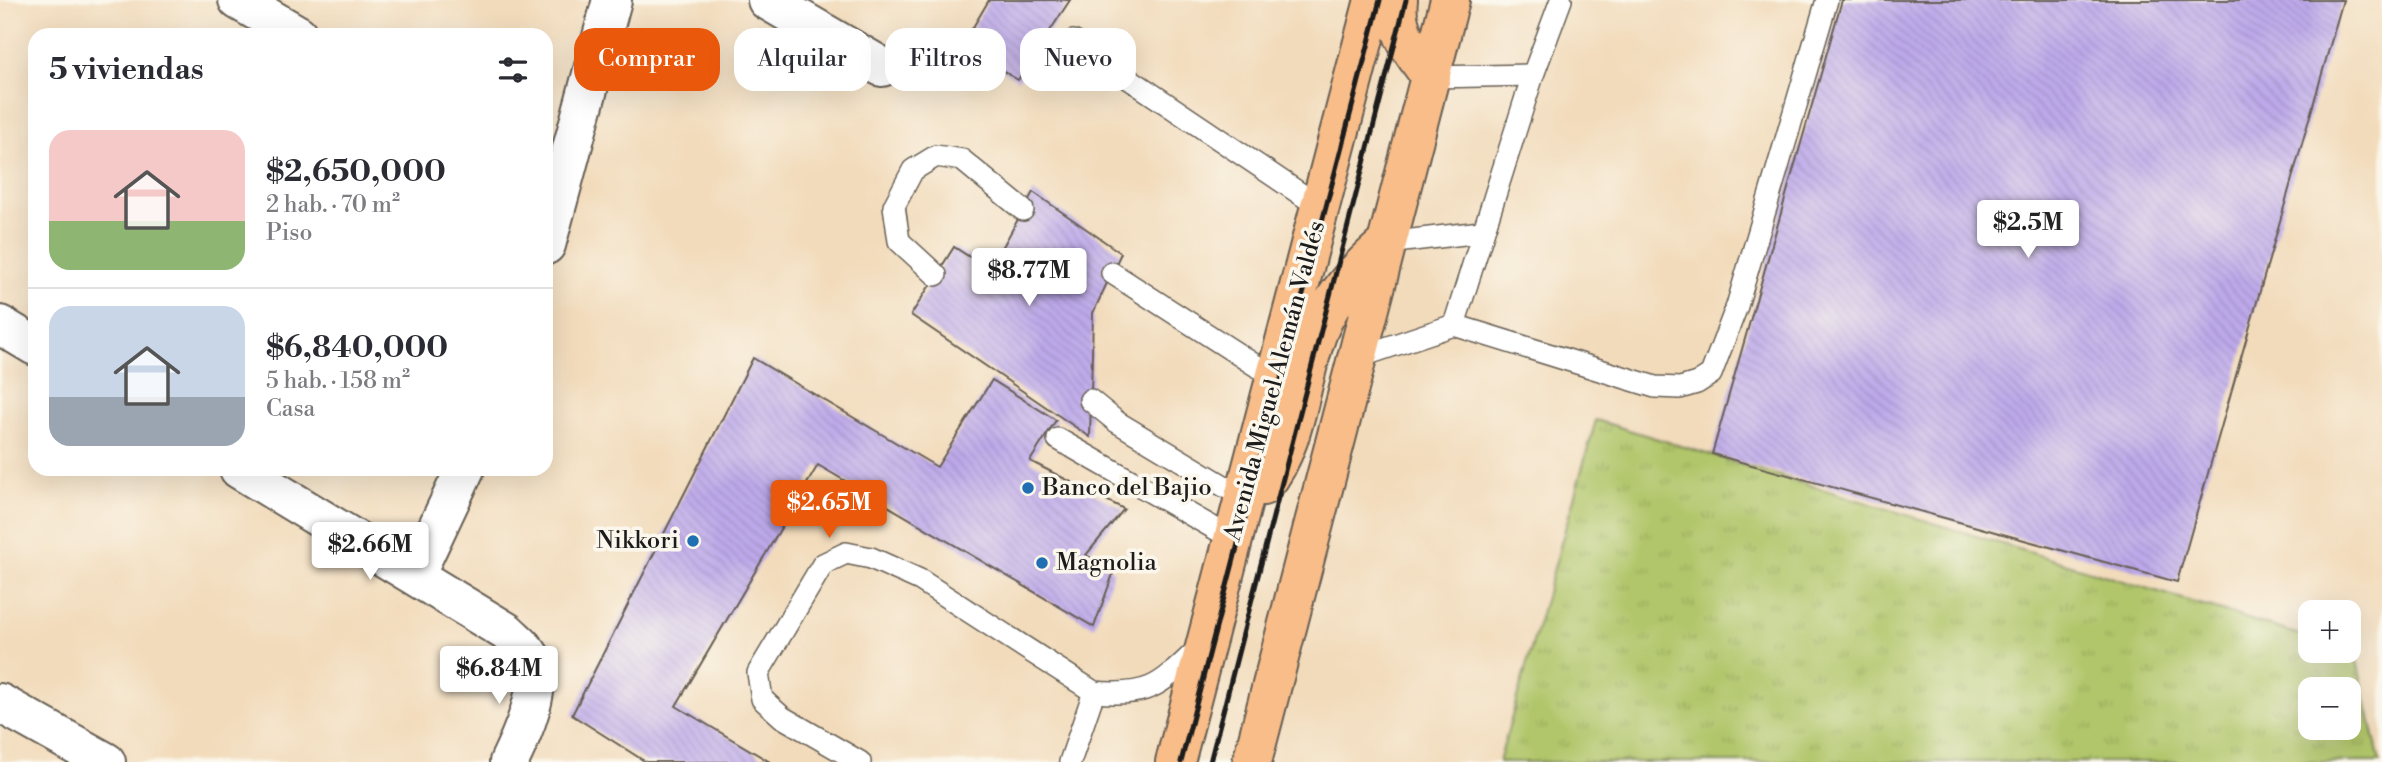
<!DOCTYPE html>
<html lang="es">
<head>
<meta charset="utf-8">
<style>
	:root { --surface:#fff; --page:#f7f7f7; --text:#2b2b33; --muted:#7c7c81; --line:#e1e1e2; --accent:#ea580c }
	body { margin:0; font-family:"Libre Bodoni",serif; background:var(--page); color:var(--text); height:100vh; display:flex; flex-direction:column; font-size:26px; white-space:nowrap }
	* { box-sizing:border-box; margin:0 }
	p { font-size:23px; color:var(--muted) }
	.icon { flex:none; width:38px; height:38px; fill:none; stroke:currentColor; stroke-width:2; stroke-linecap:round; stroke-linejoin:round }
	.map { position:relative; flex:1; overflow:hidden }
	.sheet { position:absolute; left:28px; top:28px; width:525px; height:448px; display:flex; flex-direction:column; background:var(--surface); border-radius:21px; box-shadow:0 7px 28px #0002 }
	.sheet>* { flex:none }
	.guide { position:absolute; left:574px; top:28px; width:665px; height:63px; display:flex; gap:14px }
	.controls { position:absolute; left:2298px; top:600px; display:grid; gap:14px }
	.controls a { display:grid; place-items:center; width:63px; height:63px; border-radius:14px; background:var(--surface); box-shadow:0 7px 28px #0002; font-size:35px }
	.price { position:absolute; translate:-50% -60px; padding:0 16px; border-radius:7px; background:#fff; color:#222; font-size:23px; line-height:46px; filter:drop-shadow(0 2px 4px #0008) }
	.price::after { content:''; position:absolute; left:50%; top:42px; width:21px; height:16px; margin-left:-10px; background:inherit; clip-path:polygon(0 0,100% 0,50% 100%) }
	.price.selected { background:var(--accent); color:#fff }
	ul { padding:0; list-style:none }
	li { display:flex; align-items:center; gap:21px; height:175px; padding:0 21px }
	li+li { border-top:2px solid var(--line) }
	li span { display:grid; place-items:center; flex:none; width:196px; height:140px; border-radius:21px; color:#555 }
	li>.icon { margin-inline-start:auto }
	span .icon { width:84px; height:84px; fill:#fffc; stroke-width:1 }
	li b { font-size:30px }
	h2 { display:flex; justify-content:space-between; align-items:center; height:84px; padding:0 21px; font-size:30px }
	.pill { padding:0 24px; border-radius:21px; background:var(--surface); box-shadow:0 7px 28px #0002; font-size:24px; line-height:63px }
	.pill.selected { background:var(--accent); color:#fff }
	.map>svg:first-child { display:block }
</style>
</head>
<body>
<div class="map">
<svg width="2382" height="762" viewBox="0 0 2382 762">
	<defs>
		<pattern id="grass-tufts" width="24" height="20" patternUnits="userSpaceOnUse" patternTransform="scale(1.75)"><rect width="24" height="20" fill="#b1c66b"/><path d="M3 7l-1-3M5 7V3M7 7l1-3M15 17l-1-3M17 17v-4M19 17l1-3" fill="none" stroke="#98aa5c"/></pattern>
		<pattern id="building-back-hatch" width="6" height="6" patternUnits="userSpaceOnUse" patternTransform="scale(1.75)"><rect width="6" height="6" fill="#bda9ea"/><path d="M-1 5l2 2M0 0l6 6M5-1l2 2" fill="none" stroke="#a291c8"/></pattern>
	</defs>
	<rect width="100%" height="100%" fill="#fbf7ec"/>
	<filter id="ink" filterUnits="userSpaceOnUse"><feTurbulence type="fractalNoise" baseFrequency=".0143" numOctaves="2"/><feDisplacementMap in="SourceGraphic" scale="14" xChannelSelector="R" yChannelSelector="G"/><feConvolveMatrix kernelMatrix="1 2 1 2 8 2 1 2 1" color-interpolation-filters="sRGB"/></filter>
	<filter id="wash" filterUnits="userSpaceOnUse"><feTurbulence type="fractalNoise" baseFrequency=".00686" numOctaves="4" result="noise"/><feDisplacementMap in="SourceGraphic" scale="28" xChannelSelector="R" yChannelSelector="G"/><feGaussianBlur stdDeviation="1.57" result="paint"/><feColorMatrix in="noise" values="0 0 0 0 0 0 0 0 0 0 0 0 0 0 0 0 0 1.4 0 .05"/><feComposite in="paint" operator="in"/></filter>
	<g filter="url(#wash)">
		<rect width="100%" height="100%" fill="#f2dbbb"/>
		<!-- grass -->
		<path fill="url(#grass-tufts)" stroke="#667144" stroke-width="2" fill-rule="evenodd" d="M 1596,420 L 2310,638 L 2310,651 L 2355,652 L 2380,762 L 1499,762 ZM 2310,690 L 2348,690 L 2348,728 L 2310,728 Z"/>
		<g id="blocks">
			<!-- building -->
			<g fill="url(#building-back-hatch)">
				<path d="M 989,0 L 1070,0 L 1018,80 L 962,46 Z"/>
				<path d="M 1842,0 L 2343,0 L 2177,582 L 1712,454 Z"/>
				<path d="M 1033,192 L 1121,253 L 1093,313 L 1090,437 L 911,315 L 954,247 L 990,270 Z"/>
				<path d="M 753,358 L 937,467 L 992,380 L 1056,420 L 1030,461 L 1124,509 L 1086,555 L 1114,571 L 1094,627 L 818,465 L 676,706 L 770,762 L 646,762 L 572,715 Z"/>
			</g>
		</g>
	</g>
	<g filter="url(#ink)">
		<use href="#blocks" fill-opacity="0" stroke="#675f54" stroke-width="2"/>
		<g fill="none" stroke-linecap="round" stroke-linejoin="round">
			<!-- lane casing -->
			<g stroke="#675f54" stroke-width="24">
				<g id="lane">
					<path d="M 1073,41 L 1320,207"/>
					<path d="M 1431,77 L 1533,75"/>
					<path d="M 1387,243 L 1481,232"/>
					<path d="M 1112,273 L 1275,378"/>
					<path d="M 936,275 L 899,241 L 894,206 L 913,170 L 936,156 L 962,160 L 1023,210"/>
					<path d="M 1454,325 L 1533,75 L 1561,0"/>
					<path d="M 1356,358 L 1454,325 L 1655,387 L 1680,388 L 1697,383 L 1711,374 L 1737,306 L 1827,0"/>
					<path d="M 1090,400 L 1117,422 L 1244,498"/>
					<path d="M 1058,439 L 1233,539"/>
					<path d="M 1094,692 C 1152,697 1160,685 1200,647"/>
					<path d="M 860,762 L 782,717 L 762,699 L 758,673 L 823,564 L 846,553 L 871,558 L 920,580 L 1094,692 L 1070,762"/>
				</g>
			</g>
			<!-- street casing -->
			<g stroke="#675f54" stroke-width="42">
				<g id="street">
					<path d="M 238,0 L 298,35"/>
					<path d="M 767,0 L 882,67"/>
					<path d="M 546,245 L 612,0"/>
					<path d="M 0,325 L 35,346"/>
					<path d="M 239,469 L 507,632 C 514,639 525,647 530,656 C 546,683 521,737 509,762"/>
					<path d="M 415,575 L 465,469"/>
					<path d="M 0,703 L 106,762"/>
				</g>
			</g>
			<!-- highway casing -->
			<g stroke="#675f54" stroke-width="42">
				<g id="highway">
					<path d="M 1398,0 C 1394,32 1413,52 1431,77"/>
					<path d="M 1263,486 C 1299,443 1299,378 1319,329 C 1333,295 1358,268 1385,245"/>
					<path d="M 1175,762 L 1374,0"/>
					<path d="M 1252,762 L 1450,0"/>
				</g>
			</g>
			<!-- lane -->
			<use href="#lane" stroke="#fff" stroke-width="21"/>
			<!-- street -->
			<use href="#street" stroke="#fff" stroke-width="38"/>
			<!-- highway -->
			<use href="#highway" stroke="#f8bd89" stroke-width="38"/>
			<!-- rail -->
			<g stroke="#1c1c1c" stroke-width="5">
				<path d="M 1181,762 L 1380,0"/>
				<path d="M 1210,762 L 1406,0"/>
			</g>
		</g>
	</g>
	<!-- markers -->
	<g fill="#1f6fb2" stroke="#fbf7ec" stroke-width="2.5">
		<circle cx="1028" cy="488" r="7"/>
		<circle cx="693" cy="541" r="7"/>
		<circle cx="1042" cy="563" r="7"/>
	</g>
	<g text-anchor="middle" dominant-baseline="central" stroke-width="7" stroke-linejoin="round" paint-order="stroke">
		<!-- street labels -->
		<g font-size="24" fill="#1c1c1c" stroke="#fbf7ec">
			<text transform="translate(1275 381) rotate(-75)">Avenida Miguel Alemán Valdés</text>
		</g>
		<!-- poi labels -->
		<g font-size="24" fill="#1c1c1c" stroke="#fbf7ec" text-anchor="start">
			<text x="1042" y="488">Banco del Bajio</text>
			<text x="679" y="541" text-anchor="end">Nikkori</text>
			<text x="1056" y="563">Magnolia</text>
		</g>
	</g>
</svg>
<div class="controls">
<a>+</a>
<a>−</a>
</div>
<b class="price" style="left:2028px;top:260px">$2.5M</b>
<b class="price" style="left:1029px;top:308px">$8.77M</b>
<b class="price selected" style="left:829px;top:540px">$2.65M</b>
<b class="price" style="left:370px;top:582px">$2.66M</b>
<b class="price" style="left:499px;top:706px">$6.84M</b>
<div class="guide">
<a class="pill selected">Comprar</a>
<a class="pill">Alquilar</a>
<a class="pill">Filtros</a>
<a class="pill">Nuevo</a>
</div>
<section class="sheet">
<h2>5 viviendas<svg class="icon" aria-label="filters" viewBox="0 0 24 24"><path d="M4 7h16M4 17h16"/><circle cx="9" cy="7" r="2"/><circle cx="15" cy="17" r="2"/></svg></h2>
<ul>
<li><span style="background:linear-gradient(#f6c9c9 65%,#8fb573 0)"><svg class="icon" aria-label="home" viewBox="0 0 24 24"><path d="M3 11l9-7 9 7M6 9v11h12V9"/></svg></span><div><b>$2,650,000</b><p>2 hab. · 70 m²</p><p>Piso</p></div></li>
<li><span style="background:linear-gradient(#c9d6e8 65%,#9aa5b1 0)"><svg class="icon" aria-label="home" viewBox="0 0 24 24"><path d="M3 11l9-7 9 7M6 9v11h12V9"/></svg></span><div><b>$6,840,000</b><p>5 hab. · 158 m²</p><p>Casa</p></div></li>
</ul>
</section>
</div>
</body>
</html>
